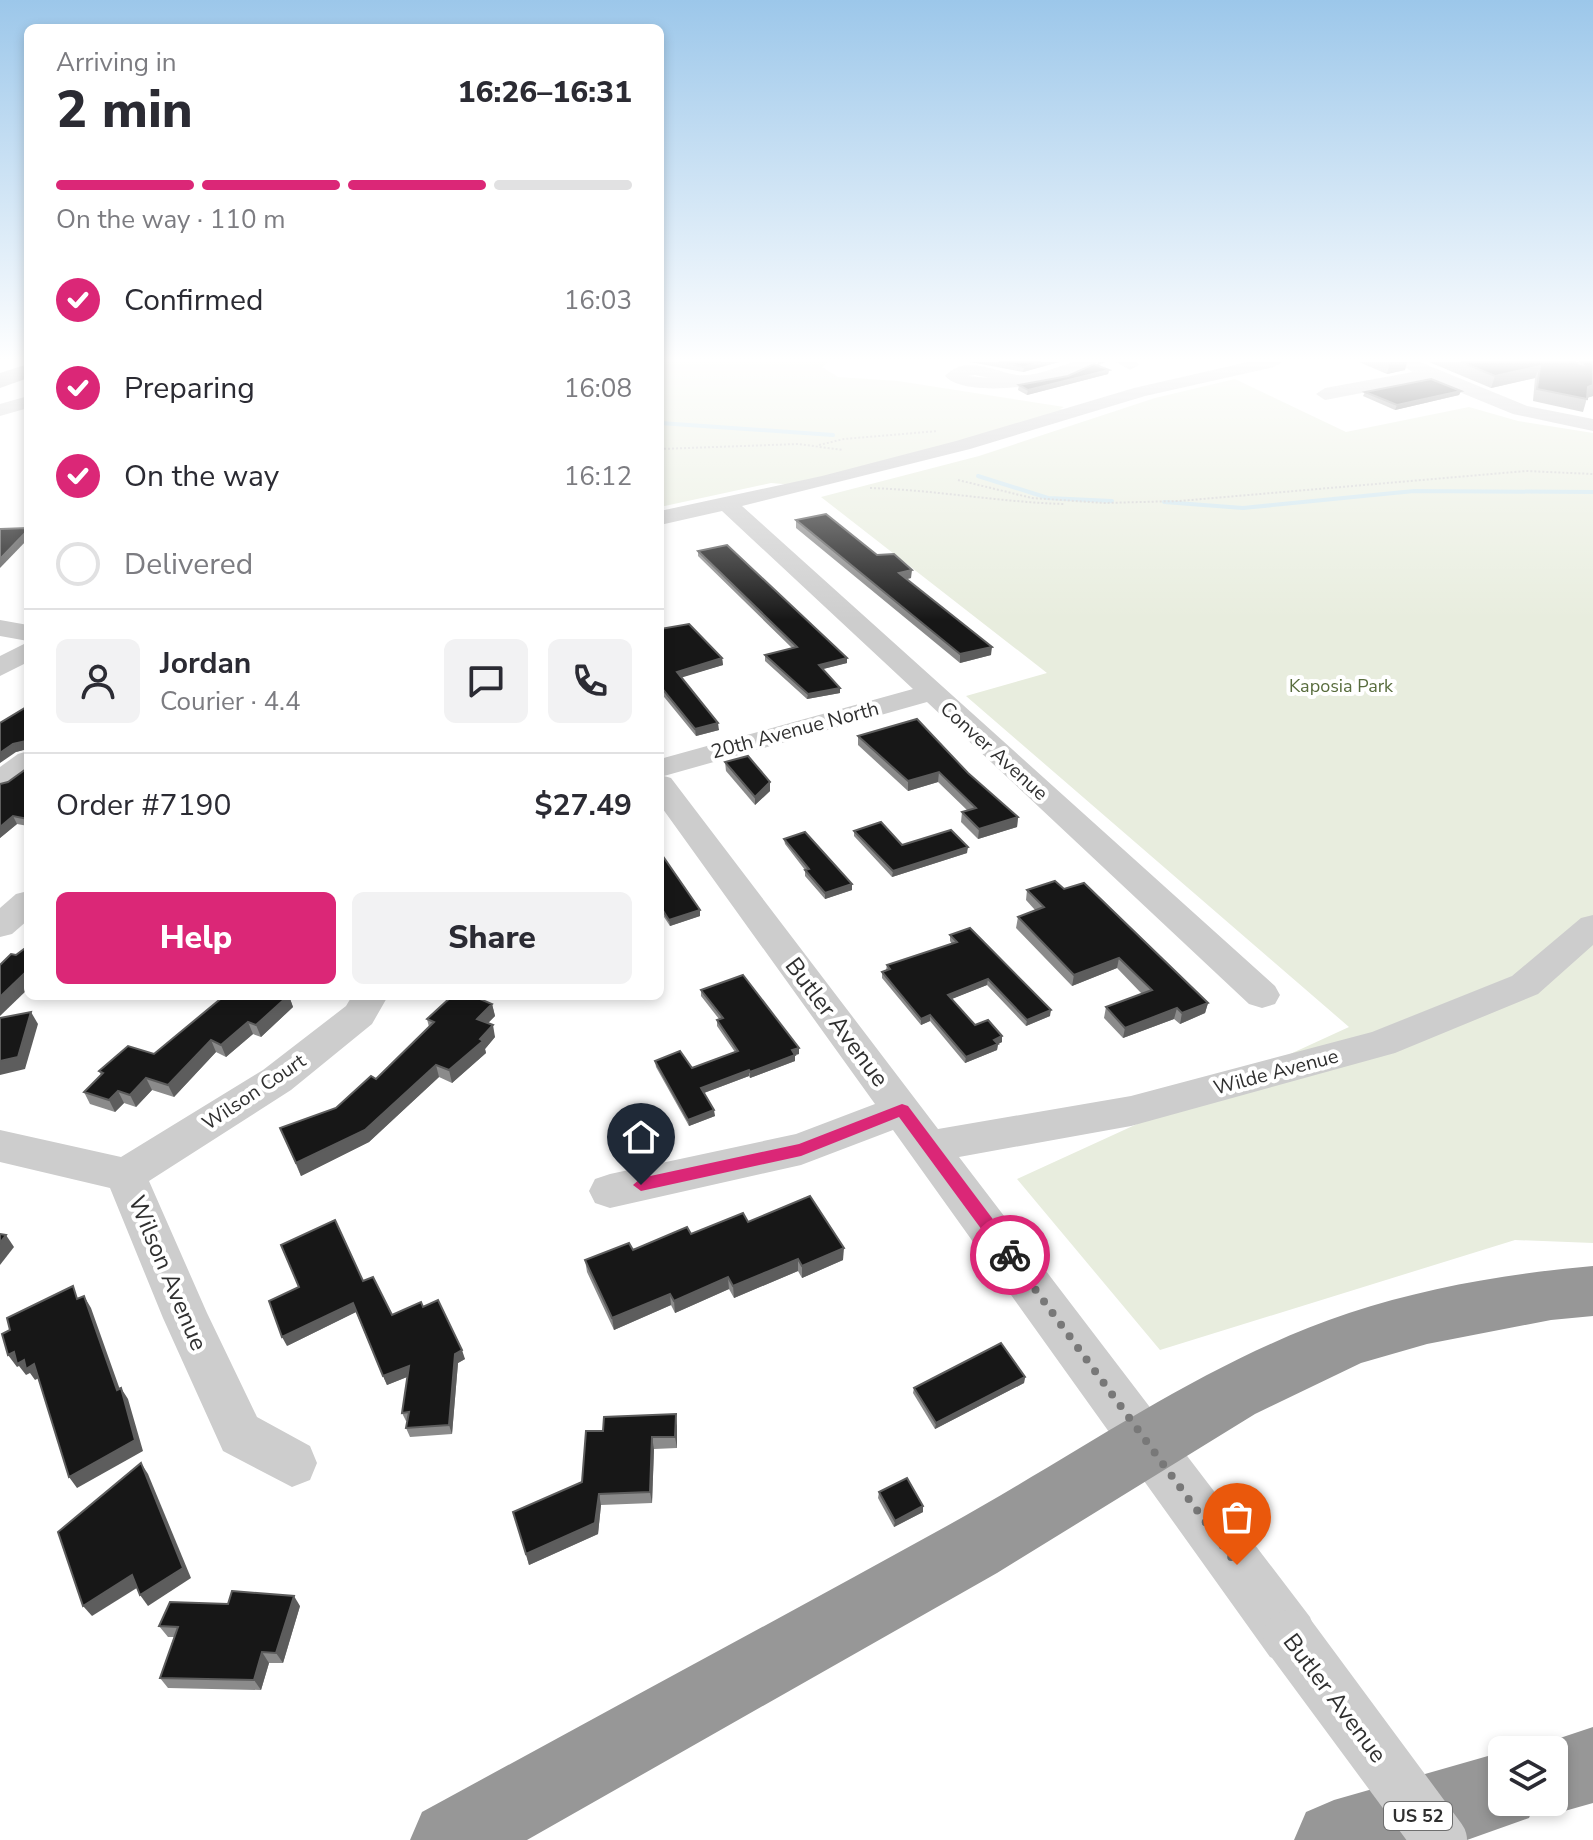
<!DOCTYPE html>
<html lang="en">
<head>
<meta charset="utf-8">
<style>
  :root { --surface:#fff; --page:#f2f2f3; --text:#2b2b33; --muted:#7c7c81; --line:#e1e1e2; --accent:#db2777 }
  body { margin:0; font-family:"Nunito Sans",sans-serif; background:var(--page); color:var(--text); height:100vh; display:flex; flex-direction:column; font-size:30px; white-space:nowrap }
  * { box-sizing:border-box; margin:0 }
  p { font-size:26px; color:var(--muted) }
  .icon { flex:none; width:44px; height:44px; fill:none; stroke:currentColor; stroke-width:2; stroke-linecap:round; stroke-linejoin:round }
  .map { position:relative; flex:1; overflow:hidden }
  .sheet { position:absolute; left:24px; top:24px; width:640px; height:976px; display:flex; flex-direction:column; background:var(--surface); border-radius:12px; box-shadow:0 4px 12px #0003 }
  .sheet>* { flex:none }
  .tools { position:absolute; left:1488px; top:1736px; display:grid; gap:16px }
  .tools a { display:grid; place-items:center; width:80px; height:80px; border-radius:12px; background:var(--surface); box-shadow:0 4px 12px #0003; font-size:40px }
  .pin { position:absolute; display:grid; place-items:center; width:68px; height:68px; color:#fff; margin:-82px -34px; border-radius:50% 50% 50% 0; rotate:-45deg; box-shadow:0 0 8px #0007 }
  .pin .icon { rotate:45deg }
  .courier { position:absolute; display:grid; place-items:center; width:80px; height:80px; margin:-40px; border:6px solid #db2777; border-radius:50%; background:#fff; color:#222; box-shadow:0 2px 10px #0007 }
  .summary em { font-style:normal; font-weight:800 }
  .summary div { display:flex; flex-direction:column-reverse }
  .summary { display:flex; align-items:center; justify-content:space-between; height:136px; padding:0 32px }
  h1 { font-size:52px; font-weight:800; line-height:60px }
  .bar { display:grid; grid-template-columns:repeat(4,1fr); gap:12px 8px; align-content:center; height:96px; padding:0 32px }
  .bar i { height:10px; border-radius:6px; background:var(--line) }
  .bar .selected { background:var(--accent) }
  .bar p { grid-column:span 4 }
  .line { display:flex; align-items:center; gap:20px; padding:0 32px; border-top:2px solid var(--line) }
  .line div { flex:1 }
  .round { display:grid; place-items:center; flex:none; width:84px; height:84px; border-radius:12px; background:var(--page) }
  ol { padding:0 32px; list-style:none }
  li { display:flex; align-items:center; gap:24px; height:88px }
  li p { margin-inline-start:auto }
  li .icon { padding:8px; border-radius:50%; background:var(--accent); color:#fff; stroke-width:4 }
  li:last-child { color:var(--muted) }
  li i { width:44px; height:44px; border:4px solid var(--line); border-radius:50% }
  .button { display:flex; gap:16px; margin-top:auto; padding:16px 32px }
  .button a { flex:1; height:92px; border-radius:12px; background:var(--accent); color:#fff; font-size:32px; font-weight:800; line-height:92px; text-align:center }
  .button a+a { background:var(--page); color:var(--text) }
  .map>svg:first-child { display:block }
</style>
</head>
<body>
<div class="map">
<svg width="1593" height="1840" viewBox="0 0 1593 1840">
  <rect width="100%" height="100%" fill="#fff"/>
  <g fill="#e8edde">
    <polygon points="660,362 828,362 822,367 838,377 898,381 1064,407 1060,409 1077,411 806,486 771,483 660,507"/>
    <polygon points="1235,379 1346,432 1469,407 1518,421 1593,433 1593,1243 1515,1240 1160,1350 1017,1179 1349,1027 966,696 1047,673 821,497 979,456 1155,398"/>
  </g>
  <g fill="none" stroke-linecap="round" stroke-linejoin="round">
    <g stroke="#cae3ec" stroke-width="4">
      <polyline points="660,423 833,435"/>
      <polyline points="978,476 1048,498 1112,501"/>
      <polyline points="1164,502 1243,508 1414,491 1593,492"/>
    </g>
    <g stroke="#cdcdcd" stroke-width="2" stroke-dasharray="2 2" stroke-linecap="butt">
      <polyline points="819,445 844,439 938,431"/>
      <polyline points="660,449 798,444 843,450"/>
      <polyline points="958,480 1032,498 1104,503 1179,501 1526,471 1593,474"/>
      <path d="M870 488C935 490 999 502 1064 504"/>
    </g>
    <g fill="#cdcdcd" fill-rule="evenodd">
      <path d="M1072 362H1097C1074 384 968 401 945 376 965 354 993 371 1017 375 1033 377 1056 368 1072 362ZM975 375 990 378 968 376Z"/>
      <polygon points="1116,362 1137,362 1139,365 1130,370"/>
      <polygon points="1248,362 1282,362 1274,367 1145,396 970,449 742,506 1275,986 1280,995 1275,1004 1262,1008 1249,1004 927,702 664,776 671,778 938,1129 1131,1096 1372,1032 1512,976 1581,918 1593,915 1593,945 1538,994 1395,1053 1131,1126 959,1157 1310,1617 1318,1637 1310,1657 1290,1665 1270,1657 893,1130 801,1165 610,1208 595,1203 589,1191 595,1179 610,1174 796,1134 875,1104 660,805 660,759 913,689 722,511 660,525 660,511 822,476 956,441 1134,388"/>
      <polygon points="1396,362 1420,362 1527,406 1593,419 1593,431 1513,414 1430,380 1325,400 1316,394 1325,388 1413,372"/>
      <polygon points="28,396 28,408 0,416 0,404"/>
      <polygon points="0,620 28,625 28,641 0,636"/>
      <polygon points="28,642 28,662 0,676 0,656"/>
      <polygon points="28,751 28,774 11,787 0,790 0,767 18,754"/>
      <polygon points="28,891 28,920 12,934 0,937 0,908 16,894"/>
      <polygon points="352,996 388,996 372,1024 291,1090 149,1181 207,1313 257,1417 310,1446 317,1463 310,1480 292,1487 223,1451 163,1318 110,1188 0,1162 0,1130 121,1157 263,1070 346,1006"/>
    </g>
    <polygon fill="#a8a8a8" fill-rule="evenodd" points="28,364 28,378 0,388 0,373"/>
    <g fill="#979797" fill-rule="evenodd">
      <path d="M1593 1266V1316L1551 1320 1427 1344 1361 1363 1255 1414 997 1573 527 1840H410L422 1812C596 1717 771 1623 945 1527 1078 1454 1205 1361 1349 1313 1427 1287 1512 1273 1593 1266Z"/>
      <polygon points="1593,1727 1593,1803 1554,1814 1534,1806 1529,1818 1467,1840 1294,1840 1306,1812 1334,1800 1502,1752 1502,1802 1554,1802 1554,1750 1527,1749"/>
    </g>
    <polyline stroke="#cdcdcd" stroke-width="54" points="1290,1637 1440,1840"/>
  </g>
  <g fill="#8b8b8b">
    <polygon points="970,362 1059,362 1023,372"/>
    <polygon points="1098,362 1106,362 1098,365 1109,370 1108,374 1027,395 1018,390 1019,385 1068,376 1097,365"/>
    <polygon points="1359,362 1407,362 1405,370 1387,374"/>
    <polygon points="1429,362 1593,362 1593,396 1587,398 1583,412 1533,401 1535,378 1491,388"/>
    <polygon points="1461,391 1459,395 1395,410 1363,396 1365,392"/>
    <polygon points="796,520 877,555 911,578 907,579 991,655 960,663 796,528"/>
    <polygon points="698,551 847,663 823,669 840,688 840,693 807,699 765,661 765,655 792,648 698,556"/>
    <polygon points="660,629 722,658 723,665 681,677 719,730 696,736 660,692"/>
    <polygon points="28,706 28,826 17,824 0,838 0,784 8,782 26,769 26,749 16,752"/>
    <polygon points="858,736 968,773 1018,817 1017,827 978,839 961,822 962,812 968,811 938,782 908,791 858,745"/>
    <polygon points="725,762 770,791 755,805 726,771"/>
    <polygon points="854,831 902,845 967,853 892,877 854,836"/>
    <polygon points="784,839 852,884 852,890 825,899 805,876 805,870 785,844"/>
    <polygon points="660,852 700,916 670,926 660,911"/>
    <polygon points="1064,889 1208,1003 1205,1013 1180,1024 1174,1019 1123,1038 1104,1018 1106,1007 1142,994 1117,968 1072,986 1016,928 1018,917 1035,910 1026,900 1027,890"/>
    <polygon points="950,935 1050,1016 1026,1026 987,985 951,999 975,1025 1002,1036 1002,1042 998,1044 997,1050 965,1063 930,1021 921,1025 882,978 882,972 886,970 887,965 952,944 950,941"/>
    <polygon points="701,990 799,1048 799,1054 795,1055 795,1061 750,1078 749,1076 704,1093 715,1116 689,1126 656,1067 655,1061 692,1068 735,1052 717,1026 717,1020 719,1019 701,996"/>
    <polygon points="224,996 289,996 293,1007 261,1037 253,1034 226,1057 216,1052 174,1097 152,1090 136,1107 124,1103 115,1112 90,1104 84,1092 101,1075 99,1071 154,1054"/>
    <polygon points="492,1004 495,1016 488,1023 495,1037 485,1049 486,1053 452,1083 439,1077 369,1142 301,1176 280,1128 336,1108 376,1079 429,1027 427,1019"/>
    <polygon points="748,1222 843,1260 802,1278 798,1271 734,1298 729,1289 675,1313 671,1305 614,1330 587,1272 585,1260"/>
    <polygon points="363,1281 392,1315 423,1307 465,1359 458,1363 452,1434 410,1437 406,1428 407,1421 406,1421 402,1413 407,1377 387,1385 356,1312 287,1346"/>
    <polygon points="1025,1377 1024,1383 935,1429 913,1393 914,1388"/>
    <polygon points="677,1426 677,1448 654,1449 652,1503 601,1505 598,1534 529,1565 513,1512 582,1482 586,1431"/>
    <polygon points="879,1492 923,1512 894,1527 878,1498"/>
    <polygon points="300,1606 283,1663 269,1663 261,1690 168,1688 160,1678 174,1637 168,1637 159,1626"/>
  </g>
  <g fill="#5d5d5d">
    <polygon points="1041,362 1059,362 1023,372 1024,367"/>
    <polygon points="1390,362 1407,362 1405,370 1387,374"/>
    <polygon points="1540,366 1535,378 1491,388 1495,376"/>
    <polygon points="1109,370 1108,374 1027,395 1028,390"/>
    <polygon points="1593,385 1593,396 1583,399 1588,387"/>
    <polygon points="1461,391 1459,395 1395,410 1397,405"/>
    <polygon points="28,530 28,539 0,568 0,559"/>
    <polygon points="912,570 911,578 898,581 899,573"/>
    <polygon points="992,647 991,655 960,663 960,654"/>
    <polygon points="722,658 723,665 677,679 677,672"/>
    <polygon points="847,658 847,663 819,670 819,665"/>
    <polygon points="840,688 840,693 807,699 808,694"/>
    <polygon points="718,723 719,730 696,736 695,729"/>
    <polygon points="26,741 28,749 16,752 0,763 0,753 13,744"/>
    <polygon points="939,772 938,782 908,791 908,781"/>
    <polygon points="770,782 770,791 755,805 755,797"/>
    <polygon points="13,816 17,824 0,838 0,827"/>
    <polygon points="1018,817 1017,827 978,839 979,829"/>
    <polygon points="968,847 967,853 892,877 893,871"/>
    <polygon points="852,884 852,890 825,899 825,893"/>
    <polygon points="700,910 700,916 670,926 669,920"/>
    <polygon points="1119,958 1117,968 1072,986 1074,975"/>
    <polygon points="28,970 28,989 0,1016 0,997"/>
    <polygon points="988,979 987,985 947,1001 948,995"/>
    <polygon points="288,996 289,996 293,1007 261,1037 256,1025"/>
    <polygon points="1208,1003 1205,1013 1180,1024 1182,1013"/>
    <polygon points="492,1004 495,1016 480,1031 477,1019"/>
    <polygon points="1177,1008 1174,1019 1123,1038 1125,1028"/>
    <polygon points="1051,1010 1050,1016 1026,1026 1027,1020"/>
    <polygon points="31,1012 38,1024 25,1069 0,1075 0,1061"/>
    <polygon points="930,1015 930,1021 921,1025 921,1019"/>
    <polygon points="248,1022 253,1034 226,1057 221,1045"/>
    <polygon points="493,1025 495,1037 485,1049 486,1053 452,1083 449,1070"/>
    <polygon points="1002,1036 1002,1042 998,1044 997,1050 965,1063 966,1057"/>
    <polygon points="211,1040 216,1052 174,1097 168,1085"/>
    <polygon points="799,1048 799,1054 795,1055 795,1061 750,1078 750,1072"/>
    <polygon points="436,1065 439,1077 369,1142 301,1176 296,1163"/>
    <polygon points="749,1070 749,1076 701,1094 701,1088"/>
    <polygon points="146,1078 152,1090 136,1107 130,1095"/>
    <polygon points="118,1091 124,1103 115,1112 109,1100"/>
    <polygon points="714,1110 715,1116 689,1126 688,1120"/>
    <polygon points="6,1235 14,1247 0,1265 0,1243"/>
    <polygon points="844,1248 843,1260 802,1278 802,1266"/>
    <polygon points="798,1259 798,1271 734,1298 733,1286"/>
    <polygon points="728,1277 729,1289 675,1313 674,1301"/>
    <polygon points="670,1294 671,1305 614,1330 612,1318"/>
    <polygon points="84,1296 91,1308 124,1401 121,1388 128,1399 143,1451 77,1488 69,1477 117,1390"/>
    <polygon points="353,1303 356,1312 287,1346 282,1337"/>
    <polygon points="462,1350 465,1359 458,1363 452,1434 449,1425 455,1354"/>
    <polygon points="14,1352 24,1360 34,1364 43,1376 35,1380 30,1373 26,1375 19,1366 17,1367 8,1355"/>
    <polygon points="409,1366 412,1375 387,1385 383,1376"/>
    <polygon points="1025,1377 1024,1383 935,1429 936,1423"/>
    <polygon points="676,1414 677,1426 677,1448 675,1437"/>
    <polygon points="652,1437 654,1449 652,1503 650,1492"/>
    <polygon points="141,1463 148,1474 191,1578 148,1606 140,1595"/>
    <polygon points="599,1494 601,1505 598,1534 529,1565 526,1554"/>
    <polygon points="923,1506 923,1512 894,1527 895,1521"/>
    <polygon points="132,1575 140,1586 92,1616 83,1606"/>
    <polygon points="294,1596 300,1606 283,1663 276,1653"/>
    <polygon points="262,1652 269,1663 261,1690 254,1680"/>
  </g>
  <g fill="#171717" stroke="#5d5d5d" stroke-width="2">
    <polygon points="999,362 1041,362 1024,367"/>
    <polygon points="1461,362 1574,362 1583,365 1581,362 1593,362 1593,385 1588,387 1587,399 1537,389 1540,366 1495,376"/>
    <polygon points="1094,364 1109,370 1028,390 1019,385 1068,376"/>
    <polygon points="1431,379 1461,391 1397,405 1365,392"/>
    <polygon points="826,514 877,555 894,554 912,570 899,573 992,647 960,654 796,520"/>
    <polygon points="28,528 28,530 0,559 0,529"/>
    <polygon points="727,545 847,658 819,665 840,688 808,694 765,655 797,647 698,551"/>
    <polygon points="689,624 722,658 677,672 718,723 695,729 660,686 660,629"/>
    <polygon points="28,706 28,819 13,816 0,827 0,784 8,782 26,769 26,741 13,744 0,753 0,723"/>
    <polygon points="917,719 968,773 1018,817 979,829 962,812 976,808 939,772 908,781 858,736"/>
    <polygon points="748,756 770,782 755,797 725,762"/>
    <polygon points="881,822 902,845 951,830 968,847 893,871 854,831"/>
    <polygon points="805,832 852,884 825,893 805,870 809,869 784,839"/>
    <polygon points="660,852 700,910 669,920 660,906"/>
    <polygon points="1055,881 1064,889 1084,883 1208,1003 1182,1013 1177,1008 1125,1028 1106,1007 1152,990 1119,958 1074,975 1018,917 1044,907 1027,890"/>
    <polygon points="970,928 1051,1010 1027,1020 988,979 948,995 975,1025 988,1020 1002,1036 994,1040 998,1044 966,1057 930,1015 921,1019 882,972 890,969 887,965 957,942 950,935"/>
    <polygon points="28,946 28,970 0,997 0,965 11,954 16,955"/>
    <polygon points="743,975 799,1048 792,1050 795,1055 750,1072 749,1070 701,1088 714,1110 688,1120 655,1061 680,1051 692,1068 738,1051 717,1020 723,1018 701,990"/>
    <polygon points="224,996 288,996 256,1025 248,1022 221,1045 211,1040 168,1085 146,1078 130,1095 118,1091 109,1100 84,1092 103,1073 99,1071 128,1046 154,1054"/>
    <polygon points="452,996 473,996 492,1004 477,1019 493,1025 480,1039 483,1041 449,1070 436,1065 365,1130 296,1163 280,1128 336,1108 371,1076 376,1079 434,1022 427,1019"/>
    <polygon points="31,1012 18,1057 0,1061 0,1018"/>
    <polygon points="810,1196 844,1248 802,1266 798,1259 733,1286 728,1277 674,1301 670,1294 612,1318 585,1260 629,1243 633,1250 687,1227 691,1234 743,1213 748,1222"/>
    <polygon points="335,1220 363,1281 373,1277 392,1315 421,1302 423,1307 438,1300 462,1350 455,1354 449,1425 406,1428 409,1412 402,1413 409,1366 383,1376 353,1303 282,1337 269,1301 299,1287 281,1245"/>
    <polygon points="0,1234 6,1235 0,1243"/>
    <polygon points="73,1286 77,1299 84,1296 117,1390 121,1388 135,1440 69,1477 34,1364 26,1369 24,1360 17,1364 14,1352 8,1355 2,1334 10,1330 7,1318"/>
    <polygon points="1001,1343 1025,1377 936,1423 914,1388"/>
    <polygon points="676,1414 675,1437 652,1437 650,1492 599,1494 595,1523 526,1554 513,1512 582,1482 586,1431 603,1431 604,1417"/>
    <polygon points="141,1463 183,1568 140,1595 132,1575 83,1606 58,1532"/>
    <polygon points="907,1478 923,1506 895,1521 879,1492"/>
    <polygon points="232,1591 294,1596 276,1653 262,1652 254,1680 160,1678 178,1627 159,1626 170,1602 228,1604"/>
  </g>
  <linearGradient id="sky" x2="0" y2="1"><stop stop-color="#9cc7ea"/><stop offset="0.58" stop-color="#fff"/><stop offset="1" stop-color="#fff" stop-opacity="0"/></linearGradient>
  <rect width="1593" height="620" fill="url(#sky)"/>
  <polygon fill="#db2777" points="902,1104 908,1106 1016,1250 1018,1255 1016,1260 1004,1260 899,1117 801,1156 641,1191 633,1185 641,1178 799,1144"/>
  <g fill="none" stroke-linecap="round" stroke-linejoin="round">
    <polyline stroke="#787878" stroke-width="8" stroke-dasharray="0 14.4" points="1010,1255 1237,1565"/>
  </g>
  <g text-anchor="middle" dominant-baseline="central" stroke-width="8" stroke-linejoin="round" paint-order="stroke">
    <g font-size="18" fill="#586c3d" stroke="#fff">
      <text x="1341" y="686">Kaposia Park</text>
    </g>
    <rect fill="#fff" stroke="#6e6e6e" stroke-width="2" x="1384" y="1802" width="68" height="28" rx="6"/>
    <g font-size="18" font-weight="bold" fill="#303030">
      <text x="1418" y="1816">US 52</text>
    </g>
    <g font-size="20" fill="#303030" stroke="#fff">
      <text transform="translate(795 730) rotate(-15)">20th Avenue North</text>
      <text transform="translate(994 751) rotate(42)">Conver Avenue</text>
      <text transform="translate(1276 1072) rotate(-15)">Wilde Avenue</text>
      <text transform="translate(254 1092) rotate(-34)">Wilson Court</text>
    </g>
    <g font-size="24" fill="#303030" stroke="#fff">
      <text transform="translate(837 1022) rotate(53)">Butler Avenue</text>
      <text transform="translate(168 1273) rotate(67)">Wilson Avenue</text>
      <text transform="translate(1335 1698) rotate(53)">Butler Avenue</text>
    </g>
  </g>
</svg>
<div class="tools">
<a><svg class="icon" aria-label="layers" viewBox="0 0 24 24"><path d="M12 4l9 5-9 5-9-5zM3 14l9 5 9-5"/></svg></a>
</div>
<div class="pin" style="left:1237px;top:1565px;background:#ea580c"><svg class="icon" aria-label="bag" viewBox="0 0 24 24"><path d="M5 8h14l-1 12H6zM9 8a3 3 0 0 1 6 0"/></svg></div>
<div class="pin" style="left:641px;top:1185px;background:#1f2937"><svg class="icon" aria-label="home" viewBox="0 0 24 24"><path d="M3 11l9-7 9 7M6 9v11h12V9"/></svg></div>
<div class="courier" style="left:1010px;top:1255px"><svg class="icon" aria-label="bike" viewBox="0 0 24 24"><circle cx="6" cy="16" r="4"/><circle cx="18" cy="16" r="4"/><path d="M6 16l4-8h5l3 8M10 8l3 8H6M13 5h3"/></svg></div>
<section class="sheet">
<div class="summary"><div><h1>2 min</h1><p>Arriving in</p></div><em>16:26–16:31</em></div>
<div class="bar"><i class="selected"></i><i class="selected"></i><i class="selected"></i><i></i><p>On the way · 110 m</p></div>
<ol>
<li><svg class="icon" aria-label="check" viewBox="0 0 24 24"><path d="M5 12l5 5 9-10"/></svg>Confirmed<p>16:03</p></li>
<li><svg class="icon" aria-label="check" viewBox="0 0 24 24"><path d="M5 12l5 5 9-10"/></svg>Preparing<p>16:08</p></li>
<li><svg class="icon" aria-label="check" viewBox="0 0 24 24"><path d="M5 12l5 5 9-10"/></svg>On the way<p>16:12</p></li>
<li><i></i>Delivered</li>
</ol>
<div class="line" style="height:144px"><a class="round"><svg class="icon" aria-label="person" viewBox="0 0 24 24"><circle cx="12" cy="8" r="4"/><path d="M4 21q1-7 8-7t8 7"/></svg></a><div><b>Jordan</b><p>Courier · 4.4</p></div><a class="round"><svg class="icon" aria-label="chat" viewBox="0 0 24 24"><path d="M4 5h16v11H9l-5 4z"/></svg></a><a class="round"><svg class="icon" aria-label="phone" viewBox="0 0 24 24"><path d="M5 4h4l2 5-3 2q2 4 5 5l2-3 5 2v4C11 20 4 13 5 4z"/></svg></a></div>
<div class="line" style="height:104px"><div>Order #7190</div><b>$27.49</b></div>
<div class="button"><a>Help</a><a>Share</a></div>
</section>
</div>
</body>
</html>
